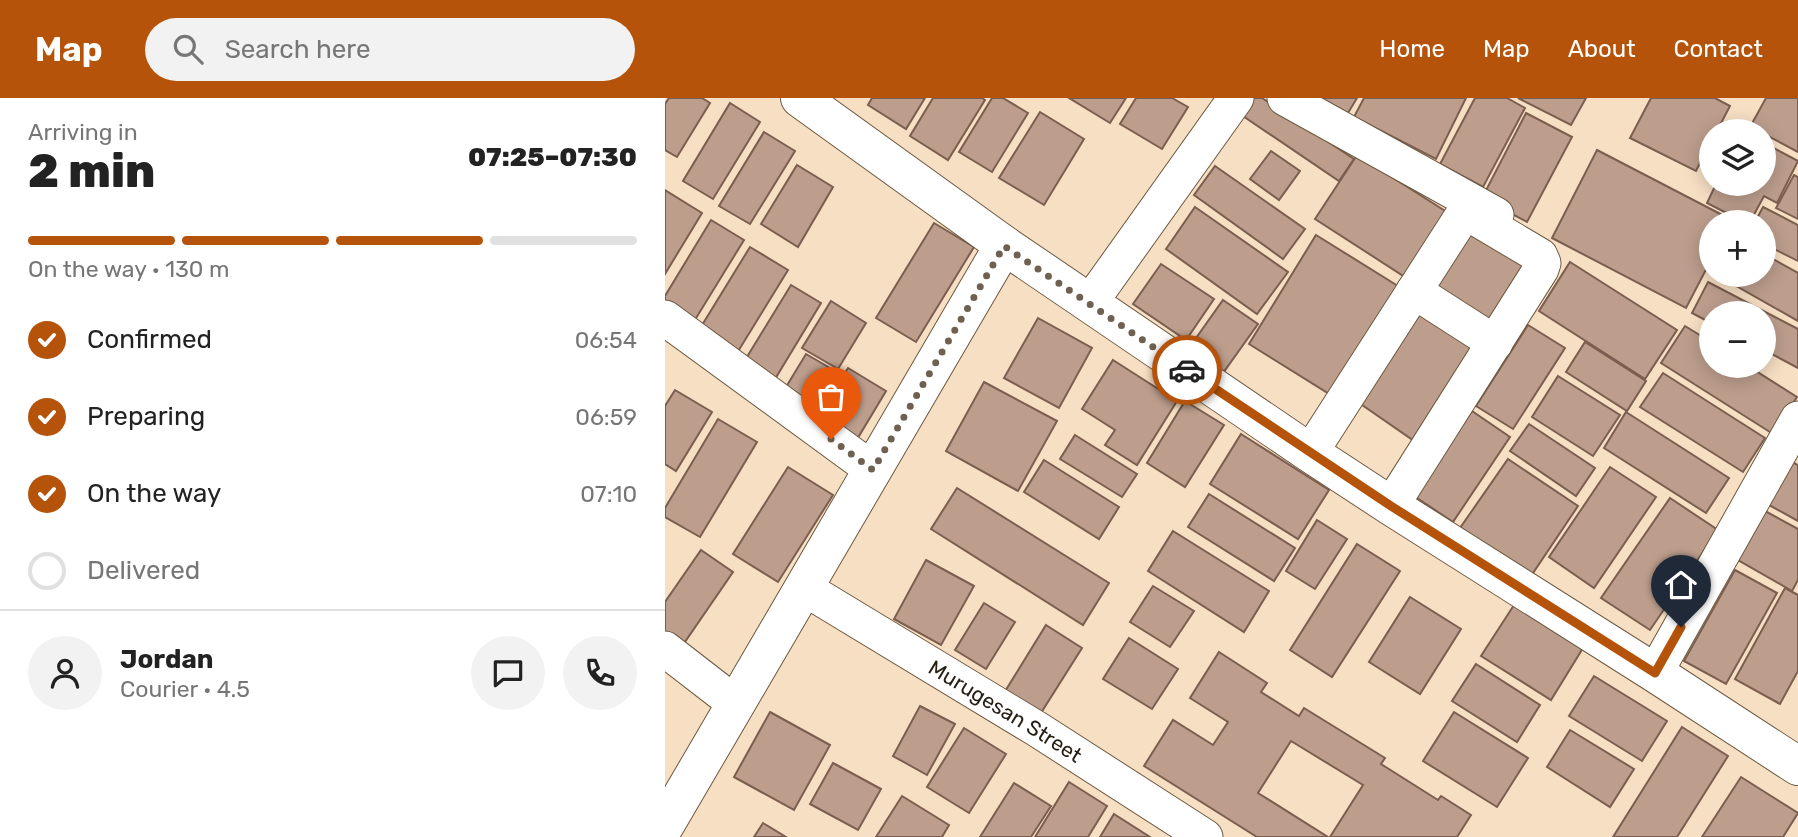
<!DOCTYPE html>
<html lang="en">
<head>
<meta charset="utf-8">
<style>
  :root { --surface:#fff; --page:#f2f2f2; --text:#222; --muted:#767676; --line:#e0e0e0; --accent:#b45309 }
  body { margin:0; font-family:Rubik,sans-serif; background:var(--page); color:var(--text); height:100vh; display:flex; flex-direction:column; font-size:26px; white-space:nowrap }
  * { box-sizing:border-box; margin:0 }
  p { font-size:23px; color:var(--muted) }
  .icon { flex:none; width:38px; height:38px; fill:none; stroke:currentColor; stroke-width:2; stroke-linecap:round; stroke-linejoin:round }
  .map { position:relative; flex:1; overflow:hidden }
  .drawer { display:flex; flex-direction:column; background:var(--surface); width:665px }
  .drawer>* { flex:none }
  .controls { position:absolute; left:1034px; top:21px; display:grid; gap:14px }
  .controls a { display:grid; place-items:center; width:77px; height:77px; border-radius:50%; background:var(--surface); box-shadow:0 4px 18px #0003; font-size:35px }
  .pin { position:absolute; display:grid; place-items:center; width:60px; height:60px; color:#fff; margin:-72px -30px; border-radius:50% 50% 50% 0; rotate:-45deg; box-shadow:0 0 7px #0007 }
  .pin .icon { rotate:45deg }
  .courier { position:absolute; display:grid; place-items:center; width:70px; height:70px; margin:-35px; border:5px solid #b45309; border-radius:50%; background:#fff; color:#222; box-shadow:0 2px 9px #0007 }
  .head em { font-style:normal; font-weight:800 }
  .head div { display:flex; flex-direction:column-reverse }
  .head { display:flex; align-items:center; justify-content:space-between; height:119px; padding:0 28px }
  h1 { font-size:46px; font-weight:800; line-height:52px }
  .bar { display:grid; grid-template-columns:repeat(4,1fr); gap:10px 7px; align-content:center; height:84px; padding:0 28px }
  .bar i { height:9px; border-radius:5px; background:var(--line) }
  .bar .current { background:var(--accent) }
  .bar p { grid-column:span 4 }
  .line { display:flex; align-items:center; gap:18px; padding:0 28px; border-top:2px solid var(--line) }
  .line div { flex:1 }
  .round { display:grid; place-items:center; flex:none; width:74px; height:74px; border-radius:37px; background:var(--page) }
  ol { padding:0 28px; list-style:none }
  li { display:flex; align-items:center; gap:21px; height:77px }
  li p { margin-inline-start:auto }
  li .icon { padding:7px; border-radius:50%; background:var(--accent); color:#fff; stroke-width:4 }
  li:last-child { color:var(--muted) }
  li i { width:38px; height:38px; border:4px solid var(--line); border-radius:50% }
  header { display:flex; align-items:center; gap:42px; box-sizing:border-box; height:98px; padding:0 35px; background:var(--accent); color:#fff }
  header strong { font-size:33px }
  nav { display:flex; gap:38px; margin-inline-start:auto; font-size:24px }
  .search { width:490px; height:63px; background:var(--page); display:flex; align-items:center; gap:18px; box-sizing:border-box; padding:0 24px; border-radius:38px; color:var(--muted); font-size:26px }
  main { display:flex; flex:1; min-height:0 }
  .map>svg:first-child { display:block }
</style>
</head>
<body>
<header>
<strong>Map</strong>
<div class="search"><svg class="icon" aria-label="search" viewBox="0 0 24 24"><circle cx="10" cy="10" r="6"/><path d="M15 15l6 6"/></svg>Search here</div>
<nav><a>Home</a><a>Map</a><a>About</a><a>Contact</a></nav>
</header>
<main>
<section class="drawer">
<div class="head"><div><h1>2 min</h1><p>Arriving in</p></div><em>07:25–07:30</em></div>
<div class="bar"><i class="current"></i><i class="current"></i><i class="current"></i><i></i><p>On the way · 130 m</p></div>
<ol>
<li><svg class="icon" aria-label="check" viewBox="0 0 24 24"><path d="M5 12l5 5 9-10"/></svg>Confirmed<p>06:54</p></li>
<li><svg class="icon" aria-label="check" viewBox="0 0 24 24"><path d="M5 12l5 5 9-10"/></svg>Preparing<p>06:59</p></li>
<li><svg class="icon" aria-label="check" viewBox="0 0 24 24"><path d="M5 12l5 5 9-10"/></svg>On the way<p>07:10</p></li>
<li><i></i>Delivered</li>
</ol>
<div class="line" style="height:126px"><a class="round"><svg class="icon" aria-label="person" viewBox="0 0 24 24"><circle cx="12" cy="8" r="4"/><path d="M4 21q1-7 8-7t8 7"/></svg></a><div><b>Jordan</b><p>Courier · 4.5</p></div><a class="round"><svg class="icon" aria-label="chat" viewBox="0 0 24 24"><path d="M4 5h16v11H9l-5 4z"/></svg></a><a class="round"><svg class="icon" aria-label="phone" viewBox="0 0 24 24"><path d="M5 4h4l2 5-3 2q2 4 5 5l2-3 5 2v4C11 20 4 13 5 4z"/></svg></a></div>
</section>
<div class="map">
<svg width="1133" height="739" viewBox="0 0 1133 739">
  <rect width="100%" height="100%" fill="#f7dfc4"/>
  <g fill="#bd9e8d" stroke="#7b5e4f" stroke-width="2">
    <polygon points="4,0 37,0 45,5 12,59 0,52 0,6"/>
    <polygon points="207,0 260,0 241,31 203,7"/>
    <polygon points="268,0 317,0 320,2 283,62 245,38"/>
    <polygon points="327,0 338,0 363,15 327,74 294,54"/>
    <polygon points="404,0 461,0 445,25"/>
    <polygon points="471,0 507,0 523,9 497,51 455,26"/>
    <polygon points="581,0 597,0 689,61 674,83 572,14"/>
    <polygon points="656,0 692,0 683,15"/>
    <polygon points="699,0 801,0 771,61 689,19"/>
    <polygon points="810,0 842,0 860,10 818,89 775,66"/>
    <polygon points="853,0 921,0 906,27"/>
    <polygon points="986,0 1050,0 1065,8 1052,33 1046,33 1046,43 1031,73 965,40"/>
    <polygon points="1101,0 1133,0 1133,54 1099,36 1099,33 1093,33 1085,29"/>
    <polygon points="65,5 95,24 48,101 18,83"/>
    <polygon points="375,14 419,41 379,107 334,80"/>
    <polygon points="861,15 907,39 862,124 817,100"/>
    <polygon points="99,34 130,53 85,126 54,108"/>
    <polygon points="1099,45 1133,63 1112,105 1099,98 1085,124 1079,124 1042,105 1051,86 1099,86"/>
    <polygon points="932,52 1067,122 1066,124 1046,124 1046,162 1021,210 887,140"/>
    <polygon points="606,53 635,73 614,102 585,81"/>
    <polygon points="692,57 785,116 743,181 650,121"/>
    <polygon points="132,67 168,89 133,149 96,126"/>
    <polygon points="550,68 640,131 618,161 529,97"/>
    <polygon points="1129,77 1133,79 1133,121 1111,110"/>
    <polygon points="0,92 37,115 0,176"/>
    <polygon points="530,109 623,174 592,216 501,151"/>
    <polygon points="1098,109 1133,127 1133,163 1099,146 1099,124 1090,124"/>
    <polygon points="46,122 79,142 25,230 0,215 0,198"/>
    <polygon points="803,123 871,166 825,238 757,195"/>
    <polygon points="269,125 309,149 251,244 211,220"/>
    <polygon points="651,137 733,188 666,297 584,246"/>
    <polygon points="85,149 123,172 69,260 31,237"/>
    <polygon points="1099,156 1133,175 1133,223 1052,177 1099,177"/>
    <polygon points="905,164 1012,232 980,281 874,213"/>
    <polygon points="496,166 549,201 521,242 468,206"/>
    <polygon points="1043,184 1133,231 1133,270 1099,252 1099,215 1046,215 1046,225 1027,215"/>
    <polygon points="126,187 156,205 107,286 77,267"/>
    <polygon points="558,202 593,226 558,275 524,250"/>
    <polygon points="754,202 823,249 755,347 687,300"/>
    <polygon points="166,203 201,225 173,271 137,250"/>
    <polygon points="373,220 427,250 394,310 339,280"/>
    <polygon points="863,227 900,250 848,331 811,308"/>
    <polygon points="1020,228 1046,244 1046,268 1083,268 1132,299 1108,336 996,265"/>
    <polygon points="920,244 981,283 962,313 901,274"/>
    <polygon points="141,256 172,274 146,317 115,299"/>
    <polygon points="448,262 512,303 472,367 440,347 450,332 417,311"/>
    <polygon points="183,270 221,293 188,348 149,324"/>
    <polygon points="998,275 1100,340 1078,374 975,309"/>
    <polygon points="893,278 955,317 928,358 867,319"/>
    <polygon points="319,284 392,323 353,393 281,353"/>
    <polygon points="10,292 47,314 11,373 0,366 0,308"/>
    <polygon points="520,303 559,327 520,389 482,365"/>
    <polygon points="807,313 845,339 788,424 749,398"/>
    <polygon points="961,314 1064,380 1041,415 939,350"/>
    <polygon points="53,321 92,344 35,439 0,419 0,410"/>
    <polygon points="864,326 930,370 911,398 845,353"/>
    <polygon points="576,336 664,392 633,441 545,386"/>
    <polygon points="410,337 472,376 457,399 395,361"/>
    <polygon points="843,361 913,408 866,478 795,430"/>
    <polygon points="379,362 454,409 434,441 359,394"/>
    <polygon points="1127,364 1133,367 1133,423 1104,407"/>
    <polygon points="123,369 168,397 113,484 68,456"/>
    <polygon points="945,369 991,399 929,490 884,459"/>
    <polygon points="292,390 444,485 418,527 266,431"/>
    <polygon points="544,396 630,450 609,483 523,429"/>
    <polygon points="1005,400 1053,432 985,532 936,500"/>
    <polygon points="1100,413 1133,431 1133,482 1127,493 1073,462"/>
    <polygon points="652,422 682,441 650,491 621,473"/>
    <polygon points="508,433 604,493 579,534 483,473"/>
    <polygon points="692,446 735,473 667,579 625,552"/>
    <polygon points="36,452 68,474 13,554 0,545 0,504"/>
    <polygon points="261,462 309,488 276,547 229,521"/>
    <polygon points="1070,472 1112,495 1061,586 1019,563"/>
    <polygon points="488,488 529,513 505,549 465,524"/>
    <polygon points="1120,490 1133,497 1133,573 1115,606 1070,581"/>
    <polygon points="745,499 796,531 755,596 704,564"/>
    <polygon points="319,505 350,524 321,571 290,552"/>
    <polygon points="849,507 918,550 886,602 816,558"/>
    <polygon points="381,527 417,550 374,618 339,595"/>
    <polygon points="464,540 513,571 487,611 438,581"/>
    <polygon points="554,554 602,585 596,594 634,618 639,610 720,660 716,666 773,702 776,698 806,717 792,739 665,739 698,687 626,643 593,695 663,739 592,739 479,668 508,622 548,647 563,624 525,600"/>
    <polygon points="811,566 875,607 852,644 787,603"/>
    <polygon points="929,578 1002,623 977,663 904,618"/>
    <polygon points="255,608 290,626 262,677 228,658"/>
    <polygon points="105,614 165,647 129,712 69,679"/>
    <polygon points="789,614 863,660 832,709 758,663"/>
    <polygon points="1017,629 1063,658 1012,739 948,739"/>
    <polygon points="299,630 341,656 304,715 262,689"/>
    <polygon points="905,632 969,671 945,709 882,669"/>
    <polygon points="168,665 216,691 193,732 145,706"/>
    <polygon points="1076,679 1133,715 1118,739 1037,739"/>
    <polygon points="404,684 442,708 423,739 370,739"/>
    <polygon points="349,685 386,708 366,739 315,739"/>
    <polygon points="237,698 284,727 277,739 211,739"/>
    <polygon points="449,716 485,739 435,739"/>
    <polygon points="98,725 121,739 89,739"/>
  </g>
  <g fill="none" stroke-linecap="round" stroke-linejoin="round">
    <defs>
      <g id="street">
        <polyline points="620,0 831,117"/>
        <polyline points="749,193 830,245"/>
        <polyline points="424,206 571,0"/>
        <polyline points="0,220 208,372"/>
        <polyline points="645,355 798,117 802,116 806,117 875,158 878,165 876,171 726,408"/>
        <path id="s1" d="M139 490 372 631 540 739"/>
        <polyline points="0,551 71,606"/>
        <polyline points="990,575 1133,321"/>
      </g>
      <g id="secondary">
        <polyline points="135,0 339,147 645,355 726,408 990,575 1133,668"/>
        <polyline points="0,727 339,147"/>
      </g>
    </defs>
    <use href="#street" stroke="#6d5941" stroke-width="37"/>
    <use href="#secondary" stroke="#6d5941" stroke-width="40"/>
    <use href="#street" stroke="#fff" stroke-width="35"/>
    <use href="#secondary" stroke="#fff" stroke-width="38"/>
  </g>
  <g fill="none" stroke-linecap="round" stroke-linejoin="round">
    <polyline stroke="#6f6151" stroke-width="7" stroke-dasharray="0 12.6" points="166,341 208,372 339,148 522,272"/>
    <polyline stroke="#b45309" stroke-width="9" points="522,272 726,408 990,575 1016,529"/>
  </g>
  <g text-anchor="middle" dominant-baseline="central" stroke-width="5" stroke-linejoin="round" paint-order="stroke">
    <g font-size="21" fill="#261d13" stroke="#fceede">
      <text stroke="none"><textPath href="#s1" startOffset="236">Murugesan Street</textPath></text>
    </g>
  </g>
</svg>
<div class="controls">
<a><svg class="icon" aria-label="layers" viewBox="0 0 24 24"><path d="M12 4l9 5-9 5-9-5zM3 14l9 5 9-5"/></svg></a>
<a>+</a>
<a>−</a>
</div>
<div class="pin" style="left:166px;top:341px;background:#ea580c"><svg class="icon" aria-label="bag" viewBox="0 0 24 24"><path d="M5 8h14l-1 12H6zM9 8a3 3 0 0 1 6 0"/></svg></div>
<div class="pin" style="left:1016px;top:529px;background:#1f2937"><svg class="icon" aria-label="home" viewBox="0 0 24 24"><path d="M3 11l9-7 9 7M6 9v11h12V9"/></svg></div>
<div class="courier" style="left:522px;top:272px"><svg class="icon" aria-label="car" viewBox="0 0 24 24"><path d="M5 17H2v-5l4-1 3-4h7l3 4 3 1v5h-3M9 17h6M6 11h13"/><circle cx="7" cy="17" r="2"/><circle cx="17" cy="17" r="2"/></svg></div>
</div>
</main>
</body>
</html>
